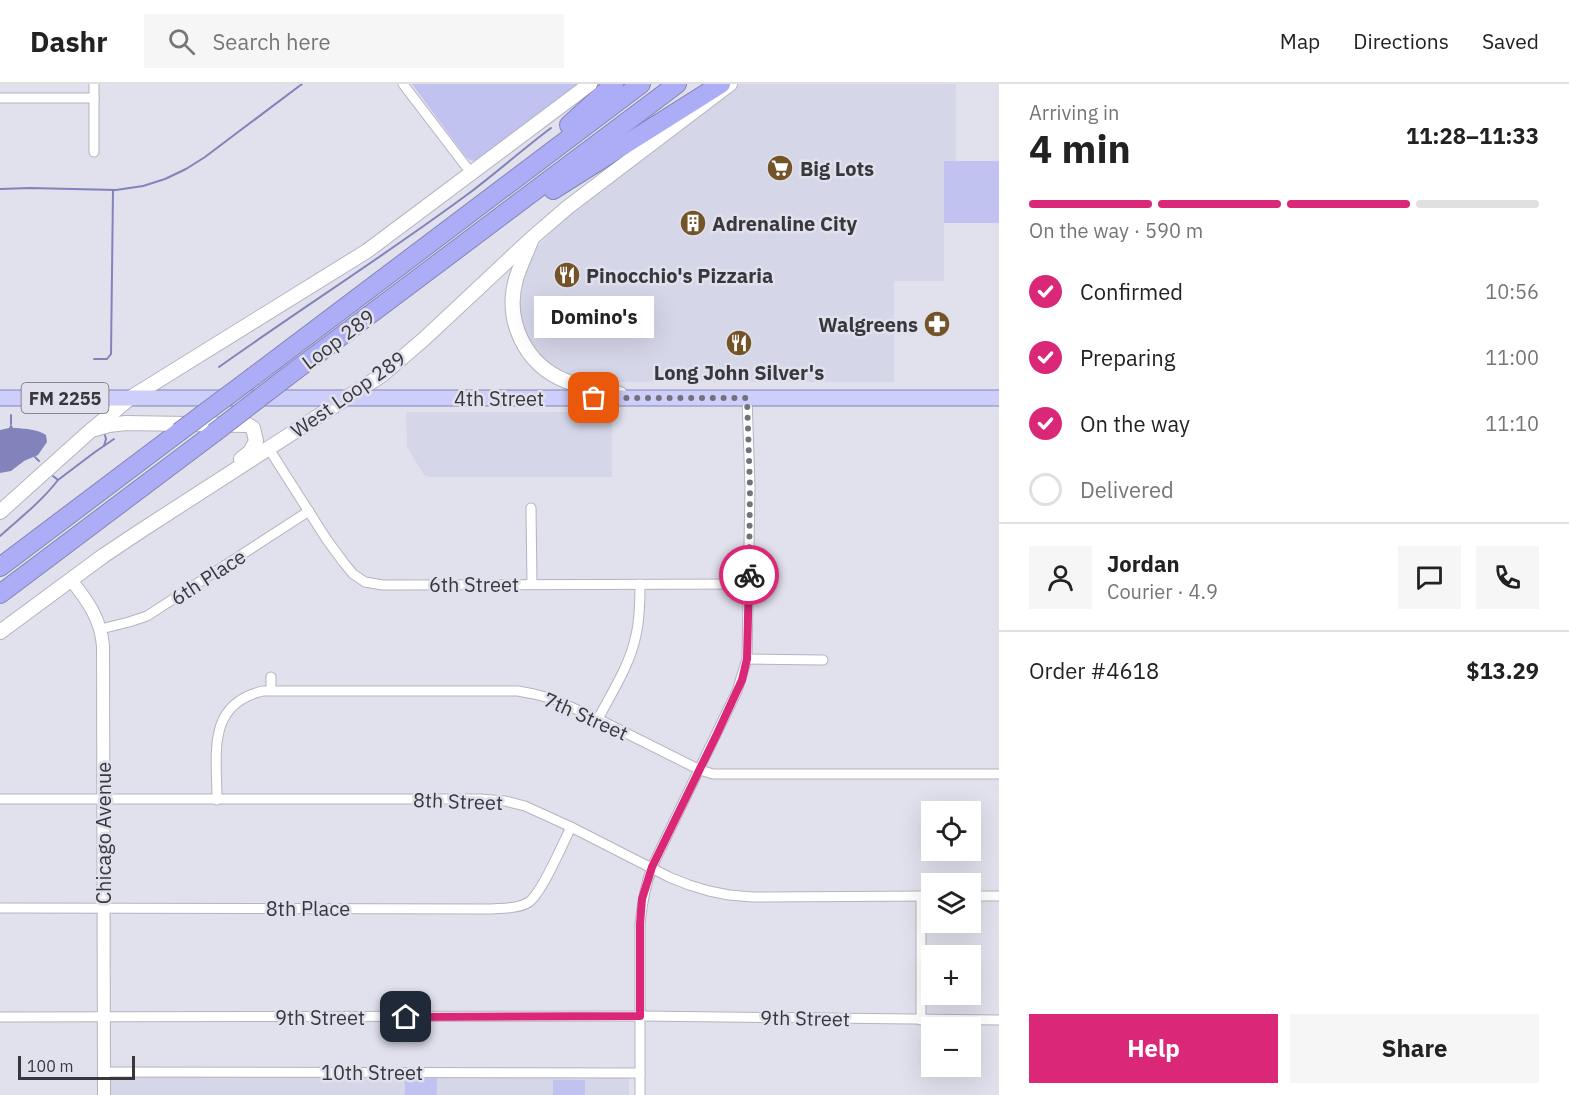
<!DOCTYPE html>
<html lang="en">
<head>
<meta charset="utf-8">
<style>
  :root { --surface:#fff; --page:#f6f6f6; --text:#222; --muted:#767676; --line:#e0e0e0; --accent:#db2777 }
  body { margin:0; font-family:"IBM Plex Sans",sans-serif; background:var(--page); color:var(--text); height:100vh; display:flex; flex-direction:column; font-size:22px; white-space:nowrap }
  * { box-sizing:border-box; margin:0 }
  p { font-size:20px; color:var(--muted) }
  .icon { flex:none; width:33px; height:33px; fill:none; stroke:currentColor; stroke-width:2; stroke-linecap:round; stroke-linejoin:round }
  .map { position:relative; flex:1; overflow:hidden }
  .panel { display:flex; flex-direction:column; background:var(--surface); width:570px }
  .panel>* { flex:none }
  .controls { position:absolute; left:921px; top:717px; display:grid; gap:12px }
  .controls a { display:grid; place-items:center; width:60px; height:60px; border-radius:0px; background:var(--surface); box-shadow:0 6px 24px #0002; font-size:30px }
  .scale { position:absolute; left:18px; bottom:15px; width:117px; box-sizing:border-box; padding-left:6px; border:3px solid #37373c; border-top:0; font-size:16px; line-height:21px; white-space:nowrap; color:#37373c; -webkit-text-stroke:4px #e0e1ec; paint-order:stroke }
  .pin { position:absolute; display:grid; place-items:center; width:51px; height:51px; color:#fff; margin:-26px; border-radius:12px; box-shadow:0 3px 9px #0006 }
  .courier { position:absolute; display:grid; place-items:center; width:60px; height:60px; margin:-30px; border:4px solid #db2777; border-radius:50%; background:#fff; color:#222; box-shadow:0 2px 8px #0007 }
  .bubble { position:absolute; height:42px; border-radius:0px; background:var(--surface); box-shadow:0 6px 24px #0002; font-size:20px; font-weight:800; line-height:42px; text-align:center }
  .overview em { font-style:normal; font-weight:800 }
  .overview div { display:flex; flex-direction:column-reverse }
  .overview { display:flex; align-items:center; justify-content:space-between; height:102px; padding:0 30px }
  h1 { font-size:39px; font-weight:800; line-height:45px }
  .bar { display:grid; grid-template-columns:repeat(4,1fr); gap:9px 6px; align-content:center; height:72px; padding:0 30px }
  .bar i { height:8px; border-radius:4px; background:var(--line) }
  .bar .current { background:var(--accent) }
  .bar p { grid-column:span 4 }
  .line { display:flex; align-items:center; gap:15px; padding:0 30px; border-top:2px solid var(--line) }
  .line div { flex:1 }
  .round { display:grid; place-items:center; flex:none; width:63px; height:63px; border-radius:0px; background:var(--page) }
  ol { padding:0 30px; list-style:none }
  li { display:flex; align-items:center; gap:18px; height:66px }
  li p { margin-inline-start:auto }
  li .icon { padding:6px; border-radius:50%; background:var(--accent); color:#fff; stroke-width:4 }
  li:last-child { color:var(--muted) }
  li i { width:33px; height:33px; border:3px solid var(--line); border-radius:50% }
  .cta { display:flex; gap:12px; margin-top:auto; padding:12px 30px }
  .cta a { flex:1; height:69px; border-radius:0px; background:var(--accent); color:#fff; font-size:24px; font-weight:800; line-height:69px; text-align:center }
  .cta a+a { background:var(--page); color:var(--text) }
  header { display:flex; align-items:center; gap:36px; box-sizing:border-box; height:84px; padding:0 30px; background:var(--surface); border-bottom:2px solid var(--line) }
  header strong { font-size:28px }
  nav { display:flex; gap:33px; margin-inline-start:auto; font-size:21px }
  .search { width:420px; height:54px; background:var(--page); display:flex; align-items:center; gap:15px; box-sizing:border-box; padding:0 21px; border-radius:0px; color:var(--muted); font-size:22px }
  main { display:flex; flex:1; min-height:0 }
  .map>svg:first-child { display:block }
</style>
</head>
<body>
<header>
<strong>Dashr</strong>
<div class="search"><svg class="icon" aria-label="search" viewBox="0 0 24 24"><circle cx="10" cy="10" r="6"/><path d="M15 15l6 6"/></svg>Search here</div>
<nav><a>Map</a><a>Directions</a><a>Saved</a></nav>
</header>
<main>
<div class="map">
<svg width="999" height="1011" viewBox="0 0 999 1011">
  <rect width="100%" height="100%" fill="#e0e1ec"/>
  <g fill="#d5d6e8">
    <polygon points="739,0 956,0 956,77 944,77 944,197 894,197 894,298 588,298 578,295 553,283 541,273 531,260 526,249 520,231 519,205 528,177 536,164 570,129 595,108"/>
    <polygon points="406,328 612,328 612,393 429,393 424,391 407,363"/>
    <rect x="108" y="991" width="521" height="20"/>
  </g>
  <g fill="#c1c2f0">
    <path d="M412 0H579L478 76C472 78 469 76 465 72Z"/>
    <rect x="944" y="77" width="55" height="62"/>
    <rect x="405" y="994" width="32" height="17"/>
    <rect x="553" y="996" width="32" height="15"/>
  </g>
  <path fill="#8383bc" d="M11 340 13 344H16C26 345 37 345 46 351L47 358 38 371 24 377 11 387 0 389V346L9 344Z"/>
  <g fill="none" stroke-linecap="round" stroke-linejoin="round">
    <g stroke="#8383bc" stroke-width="2">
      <polyline points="0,105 30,104 116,106 143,102 165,95 186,85 205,73 302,0"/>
      <polyline points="94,275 107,275 111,270 113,107"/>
      <path d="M219 283C302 224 387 170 468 110 496 89 523 65 551 44"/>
      <polyline points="11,340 11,331"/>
      <polyline points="104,362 106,355 104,348"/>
      <polyline points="35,373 39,377"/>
      <polyline points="58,396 95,368 114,355"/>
      <path d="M0 452C20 434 41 418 58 396L53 392"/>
    </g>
    <defs>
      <g id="minor">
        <polyline points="94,0 94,68"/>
        <polyline points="403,0 471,89"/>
        <polyline points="0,14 94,14"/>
        <polyline points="269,365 327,456 344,479 353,490 365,498 383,501 749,500"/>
        <polyline points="531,424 532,500"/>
        <polyline points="101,545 129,538 147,532 309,427"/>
        <polyline points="747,575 823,576"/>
        <polyline points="271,593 271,606"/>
        <path d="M598 635C612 608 630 581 636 551 640 534 640 517 640 500"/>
        <polyline points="0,715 480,715 505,717 525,722 571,743 669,793 689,801 709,807 729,811 753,813 932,812"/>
        <path d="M217 716C217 670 206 620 263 607H518L534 610 553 615 598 635 700 686 713 690H999"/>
        <polyline points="970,812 999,812"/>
        <path d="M0 824 491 825C503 824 518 825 529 818 542 809 563 759 571 743"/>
        <polyline points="0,933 640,932 999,936"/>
        <polyline points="921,936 921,812"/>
        <polyline points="104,988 640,989"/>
        <path d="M640 1011V840C642 820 645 802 652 783L737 607 747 575 750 403 747 314"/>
      </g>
      <path id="tertiary" d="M71 496C87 516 101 535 103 562L104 1011"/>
      <g id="secondary">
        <path d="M531 157C526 170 520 182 516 195 504 238 526 281 566 297 583 304 602 306 620 310"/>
        <polyline points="95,345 109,341 126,339 248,341 253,344 256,357 250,368 241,375"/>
        <polyline points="0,428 89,348 130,314 367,167 590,0"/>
        <polyline points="0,548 103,472 142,446 382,291 424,255 532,154 568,123 730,0"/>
      </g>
      <polyline id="primary" points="0,314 999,314"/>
      <g id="motorway">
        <polyline points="569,41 614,0"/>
        <polyline points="553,106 721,0"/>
        <polyline points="254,292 641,0"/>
        <polyline points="288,292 677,0"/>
        <polyline points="0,483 179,348"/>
        <polyline points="0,510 214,349"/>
      </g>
    </defs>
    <use href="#minor" stroke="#b3b4bf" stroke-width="11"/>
    <use href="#tertiary" stroke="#b3b4bf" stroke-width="14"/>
    <use href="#secondary" stroke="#b3b4bf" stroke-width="16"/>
    <use href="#primary" stroke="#8484b6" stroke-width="17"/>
    <use href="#motorway" stroke="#8484b6" stroke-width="20"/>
    <use href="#minor" stroke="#fff" stroke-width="9"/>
    <use href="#tertiary" stroke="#fff" stroke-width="12"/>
    <use href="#secondary" stroke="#fff" stroke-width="14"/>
    <use href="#primary" stroke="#cecefa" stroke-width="15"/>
    <use href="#motorway" stroke="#adadf7" stroke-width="18"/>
    <defs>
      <g id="motorway-bridge">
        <polyline points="179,348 254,292"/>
        <polyline points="214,349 288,292"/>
      </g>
    </defs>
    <use href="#motorway-bridge" stroke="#8484b6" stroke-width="20" stroke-linecap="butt"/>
    <use href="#motorway-bridge" stroke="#adadf7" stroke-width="18"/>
  </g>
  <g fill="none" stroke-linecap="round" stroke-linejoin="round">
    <polyline stroke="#72727a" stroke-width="6" stroke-dasharray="0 10.8" points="594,314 747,314 750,403 749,491"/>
    <polyline stroke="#db2777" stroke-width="8" points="406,933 640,932 640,840 642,815 652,783 717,650 742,596 747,575 749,491"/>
  </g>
  <defs>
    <symbol id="supermarket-disc" viewBox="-11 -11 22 22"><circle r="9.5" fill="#735429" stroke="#e0e1ec"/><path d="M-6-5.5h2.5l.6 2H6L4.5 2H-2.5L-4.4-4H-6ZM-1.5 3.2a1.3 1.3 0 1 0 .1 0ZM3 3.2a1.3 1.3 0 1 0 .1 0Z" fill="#fff"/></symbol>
    <symbol id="building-disc" viewBox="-11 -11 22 22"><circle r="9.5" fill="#735429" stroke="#e0e1ec"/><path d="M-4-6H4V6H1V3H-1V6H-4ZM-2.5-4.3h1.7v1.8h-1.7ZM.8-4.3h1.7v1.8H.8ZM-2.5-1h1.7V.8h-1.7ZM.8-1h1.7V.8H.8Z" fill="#fff"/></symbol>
    <symbol id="restaurant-disc" viewBox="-11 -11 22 22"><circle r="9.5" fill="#735429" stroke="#e0e1ec"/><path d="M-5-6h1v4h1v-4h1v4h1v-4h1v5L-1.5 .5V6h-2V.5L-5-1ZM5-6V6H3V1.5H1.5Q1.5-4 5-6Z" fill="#fff"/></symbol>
    <symbol id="pharmacy-disc" viewBox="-11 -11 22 22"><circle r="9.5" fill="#735429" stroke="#e0e1ec"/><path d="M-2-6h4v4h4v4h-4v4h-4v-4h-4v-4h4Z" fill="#fff"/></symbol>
  </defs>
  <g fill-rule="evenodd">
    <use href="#supermarket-disc" x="765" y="69" width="30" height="30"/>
    <use href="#building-disc" x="678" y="124" width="30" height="30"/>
    <use href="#restaurant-disc" x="552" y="176" width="30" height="30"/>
    <use href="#pharmacy-disc" x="922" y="225" width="30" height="30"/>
    <use href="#restaurant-disc" x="724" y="244" width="30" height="30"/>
  </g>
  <g text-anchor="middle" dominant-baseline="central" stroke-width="5" stroke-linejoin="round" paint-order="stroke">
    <rect fill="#e0e1ec" stroke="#6a6a71" stroke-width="1.5" x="21.5" y="299" width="87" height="30" rx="4.5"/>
    <g font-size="18" font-weight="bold" fill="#37373c">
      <text x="65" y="314">FM 2255</text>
    </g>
    <g font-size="20" font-weight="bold" fill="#37373c" stroke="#e0e1ec" text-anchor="start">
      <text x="800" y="84">Big Lots</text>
      <text x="712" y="139">Adrenaline City</text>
      <text x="586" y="191">Pinocchio's Pizzaria</text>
      <text x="918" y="240" text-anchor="end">Walgreens</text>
      <text x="739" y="288" text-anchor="middle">Long John Silver's</text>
    </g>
    <g font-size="20" fill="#37373c" stroke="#e0e1ec">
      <text transform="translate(338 255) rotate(-37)">Loop 289</text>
      <text transform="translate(348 310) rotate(-35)">West Loop 289</text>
      <text x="499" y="314">4th Street</text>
      <text transform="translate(208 493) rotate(-33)">6th Place</text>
      <text x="474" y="500">6th Street</text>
      <text transform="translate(586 632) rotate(24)">7th Street</text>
      <text transform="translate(458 717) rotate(2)">8th Street</text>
      <text transform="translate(103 749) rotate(-90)">Chicago Avenue</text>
      <text x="308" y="824">8th Place</text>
      <text x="320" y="933">9th Street</text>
      <text transform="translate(805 934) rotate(1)">9th Street</text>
      <text x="372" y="988">10th Street</text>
    </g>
  </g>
</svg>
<div class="controls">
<a><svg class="icon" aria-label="locate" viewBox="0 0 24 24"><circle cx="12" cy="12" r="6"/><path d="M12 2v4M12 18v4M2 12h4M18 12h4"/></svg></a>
<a><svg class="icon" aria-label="layers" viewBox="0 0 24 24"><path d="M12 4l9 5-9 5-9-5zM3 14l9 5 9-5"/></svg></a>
<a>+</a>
<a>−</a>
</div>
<div class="scale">100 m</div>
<div class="pin" style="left:594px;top:314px;background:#ea580c"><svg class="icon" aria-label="bag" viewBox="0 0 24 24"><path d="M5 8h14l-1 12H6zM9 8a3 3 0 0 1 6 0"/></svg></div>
<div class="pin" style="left:406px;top:933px;background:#1f2937"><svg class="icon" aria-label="home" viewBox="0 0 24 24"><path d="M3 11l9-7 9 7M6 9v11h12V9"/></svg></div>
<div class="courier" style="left:749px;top:491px"><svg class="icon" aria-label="bike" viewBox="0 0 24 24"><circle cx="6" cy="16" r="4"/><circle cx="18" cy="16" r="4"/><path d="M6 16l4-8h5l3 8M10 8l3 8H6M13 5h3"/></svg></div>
<div class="bubble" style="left:534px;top:212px;width:120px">Domino's</div>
</div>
<section class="panel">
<div class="overview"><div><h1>4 min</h1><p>Arriving in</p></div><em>11:28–11:33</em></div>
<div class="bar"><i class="current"></i><i class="current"></i><i class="current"></i><i></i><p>On the way · 590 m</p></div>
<ol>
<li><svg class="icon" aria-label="check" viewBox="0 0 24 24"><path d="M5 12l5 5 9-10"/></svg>Confirmed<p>10:56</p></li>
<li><svg class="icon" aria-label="check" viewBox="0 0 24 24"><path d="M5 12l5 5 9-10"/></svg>Preparing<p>11:00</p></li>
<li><svg class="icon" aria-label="check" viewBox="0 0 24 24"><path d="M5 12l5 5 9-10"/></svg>On the way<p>11:10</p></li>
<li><i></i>Delivered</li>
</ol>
<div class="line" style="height:108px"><a class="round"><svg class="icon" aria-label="person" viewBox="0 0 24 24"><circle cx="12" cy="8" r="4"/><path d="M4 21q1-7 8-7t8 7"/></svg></a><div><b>Jordan</b><p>Courier · 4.9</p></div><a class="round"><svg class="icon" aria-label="chat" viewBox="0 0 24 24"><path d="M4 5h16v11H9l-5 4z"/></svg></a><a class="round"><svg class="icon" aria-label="phone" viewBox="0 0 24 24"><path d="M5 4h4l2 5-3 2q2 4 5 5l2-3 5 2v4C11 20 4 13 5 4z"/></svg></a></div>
<div class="line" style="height:78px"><div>Order #4618</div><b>$13.29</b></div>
<div class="cta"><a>Help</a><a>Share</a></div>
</section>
</main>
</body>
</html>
